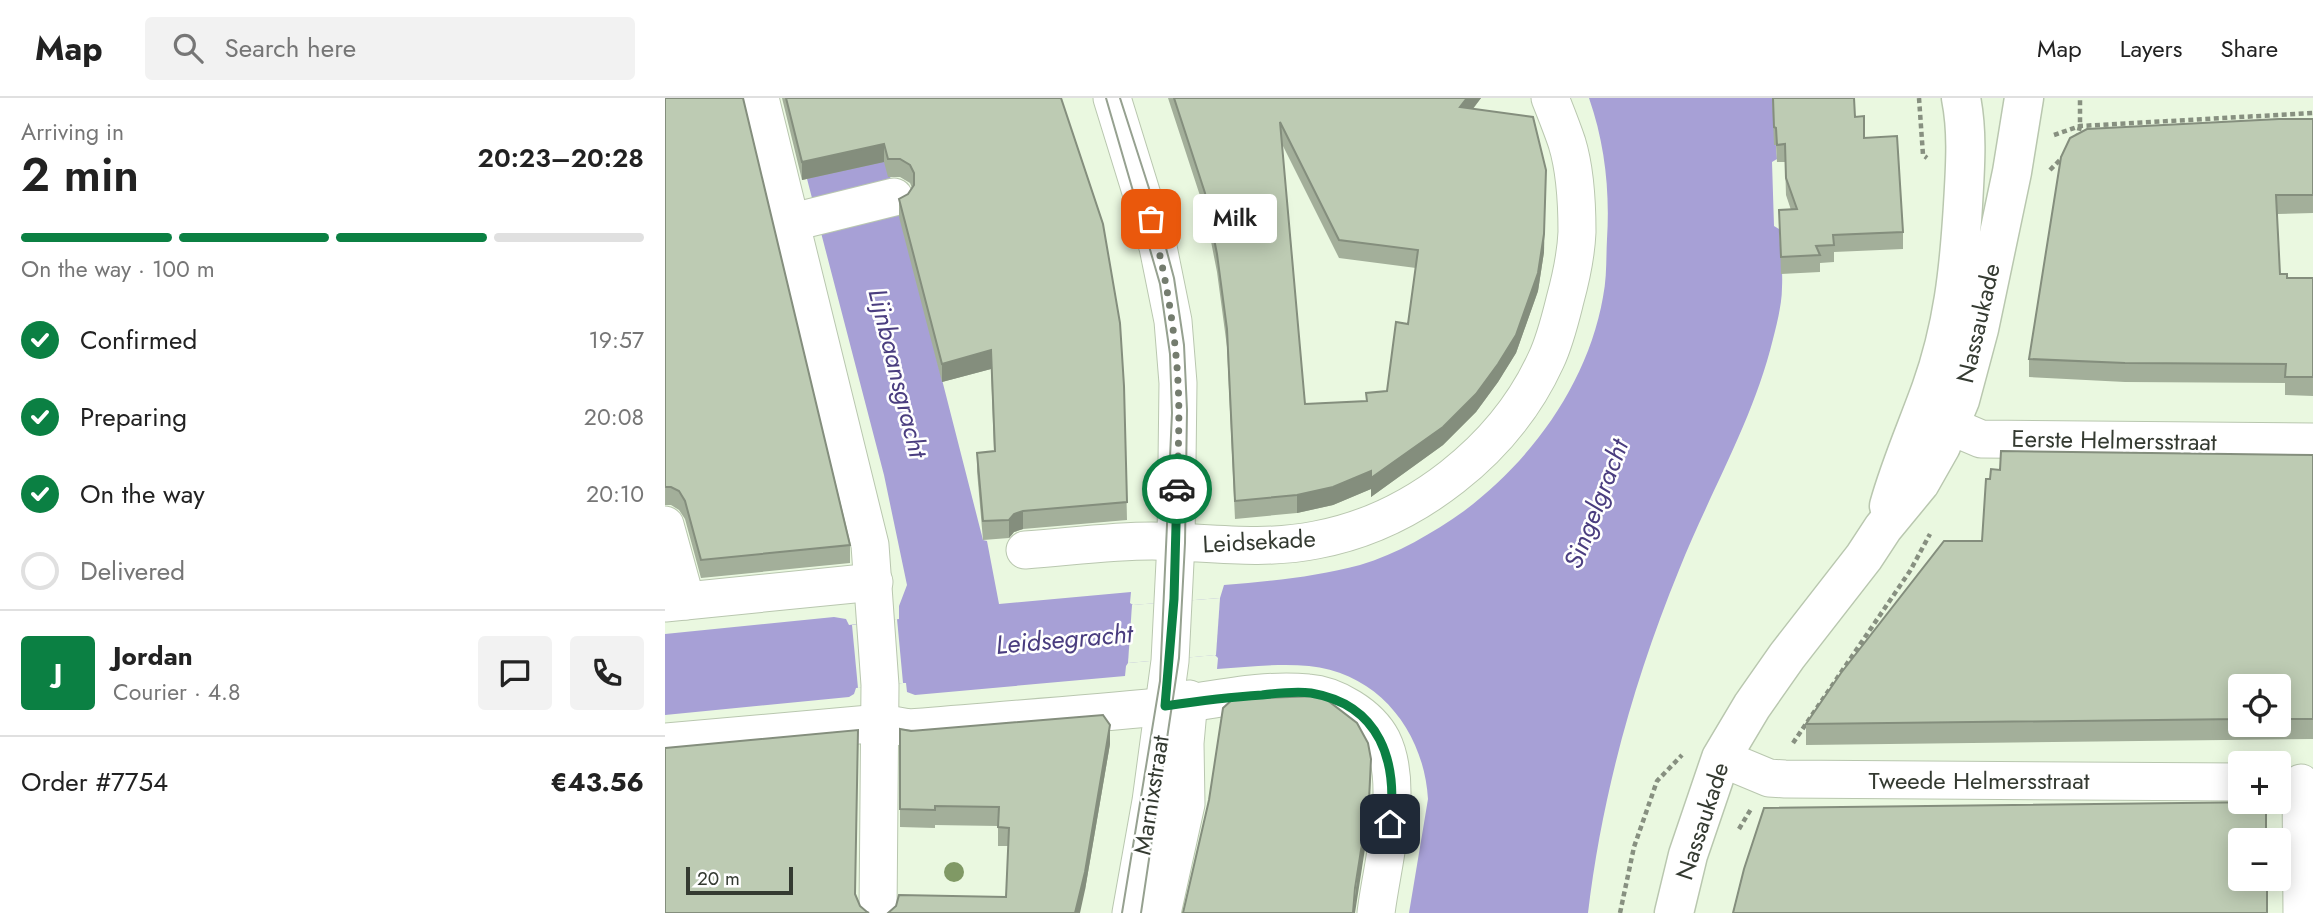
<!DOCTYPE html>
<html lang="en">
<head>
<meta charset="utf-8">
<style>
  :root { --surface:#fff; --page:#f2f2f2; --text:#222; --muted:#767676; --line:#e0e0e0; --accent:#0b8043 }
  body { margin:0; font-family:Jost,sans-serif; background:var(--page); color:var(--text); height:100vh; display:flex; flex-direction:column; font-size:26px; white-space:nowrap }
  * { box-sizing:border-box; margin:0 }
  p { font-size:23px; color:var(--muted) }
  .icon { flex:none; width:38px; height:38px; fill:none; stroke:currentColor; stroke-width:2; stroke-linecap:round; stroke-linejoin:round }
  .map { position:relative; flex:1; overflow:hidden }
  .sheet { display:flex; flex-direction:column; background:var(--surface); width:665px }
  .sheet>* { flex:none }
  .tools { position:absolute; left:1563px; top:576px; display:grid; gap:14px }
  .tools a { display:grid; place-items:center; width:63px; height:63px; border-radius:7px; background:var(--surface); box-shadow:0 4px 18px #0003; font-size:35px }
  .scale { position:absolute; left:21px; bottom:18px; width:107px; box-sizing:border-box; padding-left:7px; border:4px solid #343a31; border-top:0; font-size:19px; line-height:24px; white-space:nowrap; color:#343a31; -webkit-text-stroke:5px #fff; paint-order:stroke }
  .pin { position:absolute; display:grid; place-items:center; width:60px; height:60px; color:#fff; margin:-30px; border-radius:14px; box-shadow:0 4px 10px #0006 }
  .courier { position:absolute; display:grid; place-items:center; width:70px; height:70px; margin:-35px; border:5px solid #0b8043; border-radius:50%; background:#fff; color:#222; box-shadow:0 2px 9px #0007 }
  .bubble { position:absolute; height:49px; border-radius:7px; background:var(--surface); box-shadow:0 4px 18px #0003; font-size:23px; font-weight:600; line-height:49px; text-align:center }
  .head em { font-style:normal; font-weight:600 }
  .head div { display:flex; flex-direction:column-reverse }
  .head { display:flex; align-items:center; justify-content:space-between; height:119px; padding:0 21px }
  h1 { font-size:46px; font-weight:600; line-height:52px }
  .bar { display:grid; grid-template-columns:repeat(4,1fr); gap:10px 7px; align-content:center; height:84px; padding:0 21px }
  .bar i { height:9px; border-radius:5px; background:var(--line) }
  .bar .on { background:var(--accent) }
  .bar p { grid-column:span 4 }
  .line { display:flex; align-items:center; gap:18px; padding:0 21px; border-top:2px solid var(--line) }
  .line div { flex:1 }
  .round { display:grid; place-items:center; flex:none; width:74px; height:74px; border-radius:7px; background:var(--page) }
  ol { padding:0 21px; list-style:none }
  li { display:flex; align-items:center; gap:21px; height:77px }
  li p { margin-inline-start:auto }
  li .icon { padding:7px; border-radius:50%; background:var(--accent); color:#fff; stroke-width:4 }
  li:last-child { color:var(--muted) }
  li i { width:38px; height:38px; border:4px solid var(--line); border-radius:50% }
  header { display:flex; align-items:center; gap:42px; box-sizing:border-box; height:98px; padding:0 35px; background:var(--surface); border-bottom:2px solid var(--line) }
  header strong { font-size:33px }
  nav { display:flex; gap:38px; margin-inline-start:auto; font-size:24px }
  .search { width:490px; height:63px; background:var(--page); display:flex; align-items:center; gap:18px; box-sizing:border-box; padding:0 24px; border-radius:7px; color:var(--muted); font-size:26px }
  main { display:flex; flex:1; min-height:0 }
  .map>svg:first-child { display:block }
</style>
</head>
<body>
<header>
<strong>Map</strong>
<div class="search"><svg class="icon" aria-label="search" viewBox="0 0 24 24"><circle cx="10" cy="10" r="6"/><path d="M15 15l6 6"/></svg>Search here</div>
<nav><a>Map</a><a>Layers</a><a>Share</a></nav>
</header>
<main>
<section class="sheet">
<div class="head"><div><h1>2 min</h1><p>Arriving in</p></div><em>20:23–20:28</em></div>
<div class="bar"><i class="on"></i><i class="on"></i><i class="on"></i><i></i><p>On the way · 100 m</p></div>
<ol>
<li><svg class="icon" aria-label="check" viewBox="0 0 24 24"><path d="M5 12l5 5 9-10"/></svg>Confirmed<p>19:57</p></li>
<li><svg class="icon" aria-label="check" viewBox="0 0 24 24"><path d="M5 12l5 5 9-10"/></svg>Preparing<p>20:08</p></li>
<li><svg class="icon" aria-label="check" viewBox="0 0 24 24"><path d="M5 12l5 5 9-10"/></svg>On the way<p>20:10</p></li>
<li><i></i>Delivered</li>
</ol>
<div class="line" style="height:126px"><b class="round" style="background:var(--accent);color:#fff">J</b><div><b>Jordan</b><p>Courier · 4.8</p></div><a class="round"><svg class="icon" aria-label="chat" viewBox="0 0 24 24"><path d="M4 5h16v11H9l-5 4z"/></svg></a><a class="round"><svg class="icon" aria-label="phone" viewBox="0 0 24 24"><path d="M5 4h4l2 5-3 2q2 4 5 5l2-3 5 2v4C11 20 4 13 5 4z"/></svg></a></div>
<div class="line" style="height:91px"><div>Order #7754</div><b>€43.56</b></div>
</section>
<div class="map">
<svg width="1648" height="815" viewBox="0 0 1648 815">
  <rect width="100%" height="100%" fill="#eaf8e0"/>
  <path fill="#a7a0d6" d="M121 0H205L318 442 322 443 334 506 466 494 465 505 468 507 555 500 559 487C605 483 651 479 695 467 732 456 768 435 799 413 867 362 923 285 938 199 942 180 941 160 942 141 945 93 940 46 924 0H1107L1112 61 1107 64 1109 128 1114 131C1115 150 1118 170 1117 189 1117 206 1112 225 1108 241 1088 323 1045 394 1014 472 969 582 937 697 923 815H744L763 701C759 634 714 575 644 568 614 565 583 569 552 571L553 560 550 557 463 565 461 568 460 578 250 597 242 594 241 585H238L191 590 189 596 184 599 0 617V536L169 519 181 521 184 527 234 521V508L242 487 219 377Z"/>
  <g fill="#eaf8e0">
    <polygon points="555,500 551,557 463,565 467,507"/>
    <polygon points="232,521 238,585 193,590 187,527"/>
  </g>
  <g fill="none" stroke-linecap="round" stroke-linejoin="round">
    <defs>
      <g id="minor">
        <polyline points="95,0 205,447 215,587 213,815"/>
        <polyline points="447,0 493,149 508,223 513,285 511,444 505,563 486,703 466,815"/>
        <polyline points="124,125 229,99"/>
        <polyline points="1257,316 1316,341 1648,344"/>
        <polyline points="0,427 21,503"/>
        <path d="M360 452C402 449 445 443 487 443 541 444 597 453 651 442 748 424 840 352 881 262 890 243 895 222 900 202 906 180 911 157 912 134 912 106 910 71 902 45 897 30 891 15 885 0"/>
        <polyline points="0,505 209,484"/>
        <path d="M0 644 216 625 244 630C328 623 411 617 494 609 542 604 594 590 643 595 670 597 704 617 717 642 740 688 717 765 711 815"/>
        <polyline points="1056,660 1104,680 1120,681 1575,684"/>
        <polyline points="1636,685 1637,815"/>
        <polyline points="497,815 521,706 520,645 524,601"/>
      </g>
      <g id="major">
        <path d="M1224 408C1235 368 1252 330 1266 291 1288 229 1294 173 1298 107 1300 71 1303 35 1296 0"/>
        <polyline points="1009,815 1023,757 1056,660 1087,608 1122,558 1199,459 1218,430 1255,385 1276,348 1295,302 1314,231 1347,74 1359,0"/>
      </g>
    </defs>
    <use href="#minor" stroke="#b9c7af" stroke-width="39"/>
    <use href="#major" stroke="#b9c7af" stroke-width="41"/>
    <g stroke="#879080" stroke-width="4.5" stroke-dasharray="5 3.5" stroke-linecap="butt">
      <polyline points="1254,0 1258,57 1262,60"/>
      <polyline points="1389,37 1415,28 1648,15"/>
      <polyline points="1412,41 1415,28 1415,0"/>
      <polyline points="1385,72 1399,58"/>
      <polyline points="1128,645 1245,473 1265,436"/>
      <polyline points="1074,731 1086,711"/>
      <polyline points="955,815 969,749 992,683 1017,657"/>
    </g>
    <use href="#minor" stroke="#fff" stroke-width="37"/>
    <use href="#major" stroke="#fff" stroke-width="38"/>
    <g stroke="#96a190" stroke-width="2">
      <polyline points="441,0 495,186 505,256 507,315 495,583 457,815"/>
      <polyline points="455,0 490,109 509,180 519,247 522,312 520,445 514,560 476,815"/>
    </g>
  </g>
  <circle fill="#809965" cx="289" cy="774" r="10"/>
  <g fill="#a3af9a" fill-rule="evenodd">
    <polygon points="0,0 185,447 185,465 36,480 20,421 14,412 6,407 0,407"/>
    <polygon points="117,0 396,0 459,288 462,422 358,431 349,434 344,440 318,442 312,373 312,355 329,353 326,271 277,284 234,119 234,101 243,96 247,90 245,85 235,79 223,79 219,64 137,82"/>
    <path d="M503 0H816L808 11 879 154 873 193 851 255 833 284 811 314 778 347 706 399V391L668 407 632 415 570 421 562 249 552 174 540 113ZM617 46 674 160 751 170 743 226 722 293 701 295V303L640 306Z"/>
    <polygon points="1107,0 1189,0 1190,19 1199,40 1238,134 1238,151 1169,154 1169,164 1155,165 1155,174 1116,176 1114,112 1126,112 1121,97 1120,64 1112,64 1111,47 1109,47"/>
    <polygon points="1648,21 1648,115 1612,116 1615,176 1622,180 1648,180 1648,298 1620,297 1620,285 1460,284 1364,279 1364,261"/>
    <path d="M1648 357V641L1141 647V626L1317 443 1325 381 1335 372ZM1575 588H1614V626H1575Z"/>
    <polygon points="235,631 445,646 420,792 341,799 343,748 333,748 333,728 270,727 270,730 235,729"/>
  </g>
  <g fill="#848e7d">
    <polygon points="802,0 816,0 795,27 795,9"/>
    <polygon points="219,46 219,64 137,82 137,64"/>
    <polygon points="881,72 879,154 873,193 851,255 833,284 811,314 778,347 706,399 706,380"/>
    <polygon points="326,252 326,271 277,284 277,266"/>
    <polygon points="706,373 706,391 668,407 632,415 632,397"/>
    <polygon points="358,413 358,431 349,434 344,440 344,422 349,416"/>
    <polygon points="445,627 445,646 420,792 415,815 410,815"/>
    <polygon points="706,661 704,725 690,815 688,815"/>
  </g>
  <g fill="#bdcbb3" stroke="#848e7d" stroke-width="2" fill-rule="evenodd">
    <polygon points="0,0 78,0 185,447 36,462 20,403 14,393 6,389 0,389"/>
    <polygon points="121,0 396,0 438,126 455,225 459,288 462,404 358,413 349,416 344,422 318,423 312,355 330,353 326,252 277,266 234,101 243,96 249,87 249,75 245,67 235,61 223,61 219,46 137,64"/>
    <path d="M509 0H802L795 9 868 19 881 72 879 136 873 175 851 237 833 266 811 296 778 329 706 380V373L668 389 632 397 570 403 562 231 552 156 540 95ZM615 24 674 142 753 152 743 226 731 224 722 293 701 295 702 303 640 306Z"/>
    <polygon points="1108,0 1189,0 1190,19 1199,18 1199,40 1232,38 1238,134 1168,137 1169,147 1151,148 1155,157 1116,159 1114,112 1132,111 1121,80 1120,46 1112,47 1111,30 1109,29"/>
    <polygon points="1614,21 1648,21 1648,97 1611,97 1615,176 1622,176 1622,180 1648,180 1648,279 1620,279 1621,266 1460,265 1364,261 1396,59 1405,40 1422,31"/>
    <polygon points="1336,353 1648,357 1648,621 1614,621 1614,588 1575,588 1575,621 1141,626 1176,575 1279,443 1317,443 1321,381 1325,381 1326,371 1335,372"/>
    <polygon points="652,598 662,602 692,625 703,645 706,661 704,702 690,790 688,815 518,815 544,702 558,610 568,601"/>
    <polygon points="438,617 445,627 420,774 410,815 223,815 231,808 234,797 341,799 344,730 333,729 334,709 270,708 270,712 235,711 235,631 246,633"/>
    <polygon points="193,632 190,796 195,808 202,814 204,815 0,815 0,650"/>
    <polygon points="1601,704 1601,742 1575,742 1575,780 1602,780 1602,815 1068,815 1079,771 1099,710"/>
  </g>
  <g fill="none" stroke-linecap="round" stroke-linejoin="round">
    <path stroke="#747c6e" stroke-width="7" stroke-dasharray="0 12.6" d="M486 121C500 174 510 229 513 284 515 320 513 356 512 391"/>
    <path stroke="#0b8043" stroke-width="9" d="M512 391 509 501 500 608C533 603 565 599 597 597 613 595 630 593 646 595 716 607 733 664 725 726"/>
  </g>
  <g text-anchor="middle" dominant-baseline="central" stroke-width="5" stroke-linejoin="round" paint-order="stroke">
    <g font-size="24" fill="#343a31" stroke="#fff">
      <text transform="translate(1313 225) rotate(-77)">Nassaukade</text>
      <text transform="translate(1449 342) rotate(1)">Eerste Helmersstraat</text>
      <text transform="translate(594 443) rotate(-3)">Leidsekade</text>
      <text x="1314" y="682">Tweede Helmersstraat</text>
      <text transform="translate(486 697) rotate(-81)">Marnixstraat</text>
      <text transform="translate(1037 723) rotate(-72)">Nassaukade</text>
    </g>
    <g font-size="26" font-style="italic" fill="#4a3d7f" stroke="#fff">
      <text transform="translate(233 275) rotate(76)">Lijnbaansgracht</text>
      <text transform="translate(931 406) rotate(-69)">Singelgracht</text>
      <text transform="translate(399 541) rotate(-5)">Leidsegracht</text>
    </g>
  </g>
</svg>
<div class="tools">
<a><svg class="icon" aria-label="locate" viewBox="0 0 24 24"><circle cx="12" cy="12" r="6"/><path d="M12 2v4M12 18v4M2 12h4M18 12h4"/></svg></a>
<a>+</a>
<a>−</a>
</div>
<div class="scale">20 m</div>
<div class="pin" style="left:486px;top:121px;background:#ea580c"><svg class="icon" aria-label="bag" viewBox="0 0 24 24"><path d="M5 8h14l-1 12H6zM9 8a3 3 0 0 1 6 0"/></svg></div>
<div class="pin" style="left:725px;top:726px;background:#1f2937"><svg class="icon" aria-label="home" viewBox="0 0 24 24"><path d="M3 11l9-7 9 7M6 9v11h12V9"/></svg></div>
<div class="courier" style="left:512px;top:391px"><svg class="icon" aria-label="car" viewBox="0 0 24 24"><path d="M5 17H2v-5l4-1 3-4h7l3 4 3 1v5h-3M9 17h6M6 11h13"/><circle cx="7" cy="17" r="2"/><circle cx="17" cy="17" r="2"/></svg></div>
<div class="bubble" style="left:528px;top:96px;width:84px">Milk</div>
</div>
</main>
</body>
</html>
